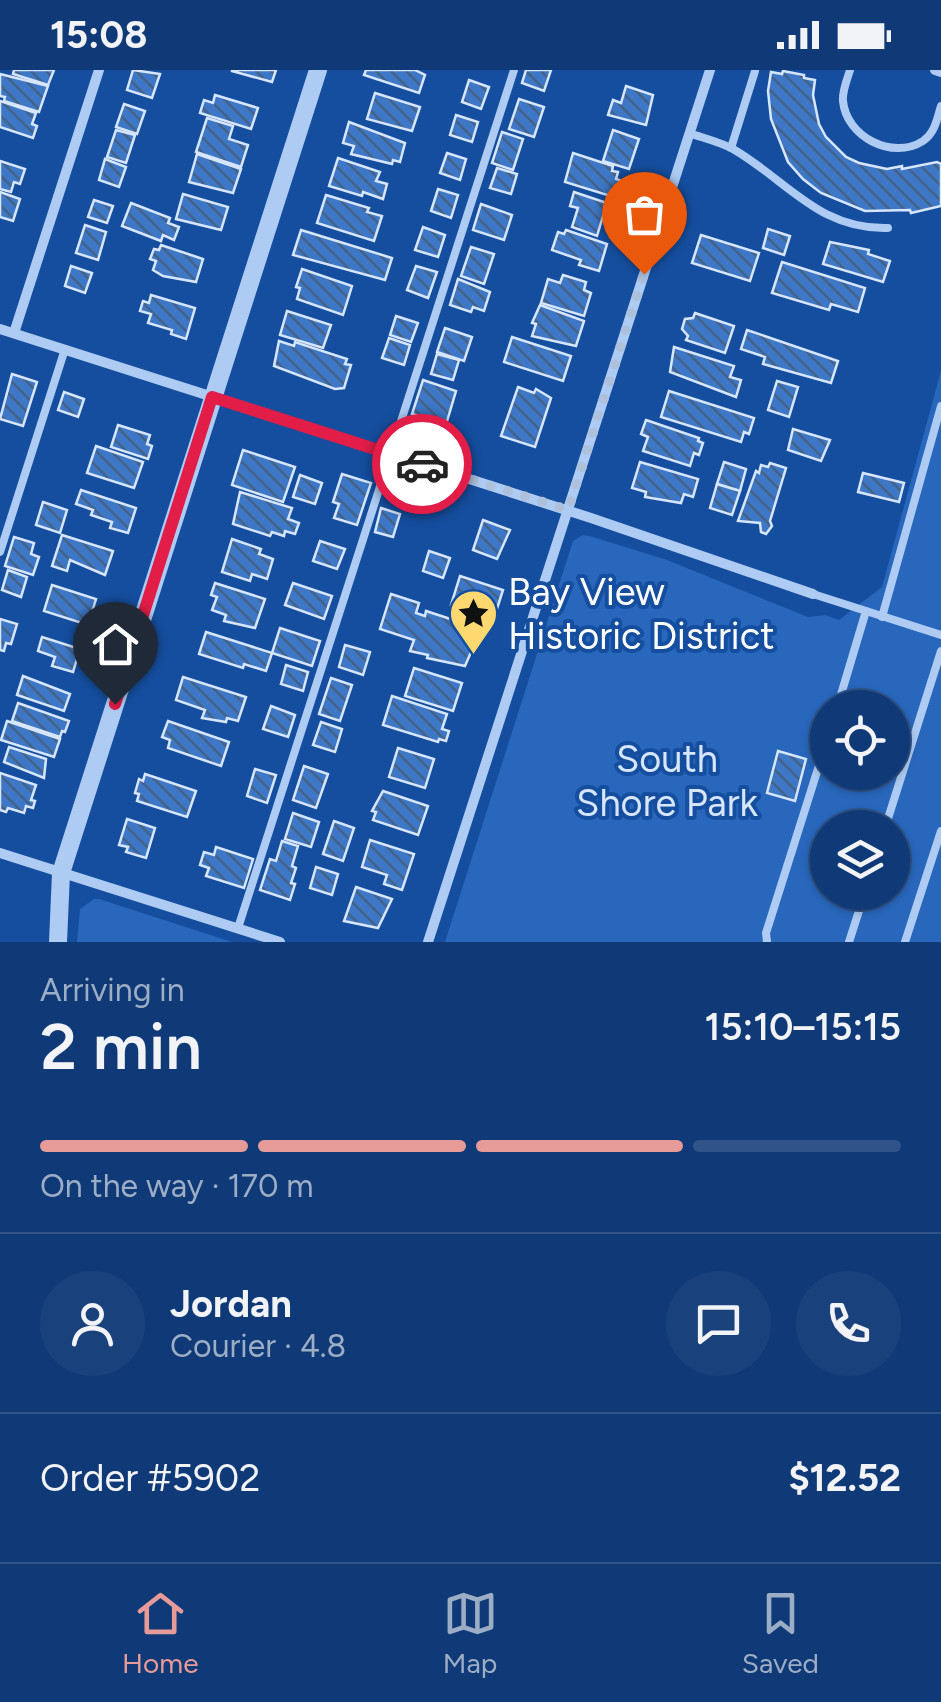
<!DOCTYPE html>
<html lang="en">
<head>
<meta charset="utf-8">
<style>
  :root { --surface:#103a77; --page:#19417c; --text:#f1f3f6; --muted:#9cadc6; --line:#305489; --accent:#e69b98 }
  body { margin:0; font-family:Figtree,sans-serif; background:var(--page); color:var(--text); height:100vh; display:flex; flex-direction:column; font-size:38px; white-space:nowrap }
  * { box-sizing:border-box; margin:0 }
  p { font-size:32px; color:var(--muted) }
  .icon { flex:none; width:55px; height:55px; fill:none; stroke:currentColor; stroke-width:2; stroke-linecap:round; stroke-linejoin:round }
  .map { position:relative; height:872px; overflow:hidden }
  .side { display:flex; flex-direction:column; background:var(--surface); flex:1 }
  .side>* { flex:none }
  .fabs { position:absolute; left:810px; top:620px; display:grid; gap:20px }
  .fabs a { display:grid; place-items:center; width:100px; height:100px; border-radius:50%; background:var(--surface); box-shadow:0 2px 8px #0004,0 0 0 2px var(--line); font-size:50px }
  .pin { position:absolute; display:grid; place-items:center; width:85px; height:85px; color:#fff; margin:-102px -42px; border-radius:50% 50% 50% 0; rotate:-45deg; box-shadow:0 0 10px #0007 }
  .pin .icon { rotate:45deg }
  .courier { position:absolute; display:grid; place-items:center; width:100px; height:100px; margin:-50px; border:8px solid #e11d48; border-radius:50%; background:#fff; color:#222; box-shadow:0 2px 12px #0007 }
  .head em { font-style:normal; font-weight:600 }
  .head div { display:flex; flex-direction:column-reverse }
  .head { display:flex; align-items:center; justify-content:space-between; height:170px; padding:0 40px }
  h1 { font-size:65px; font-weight:600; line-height:75px }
  .bar { display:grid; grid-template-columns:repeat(4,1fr); gap:15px 10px; align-content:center; height:120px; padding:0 40px }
  .bar i { height:12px; border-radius:8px; background:var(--line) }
  .bar .current { background:var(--accent) }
  .bar p { grid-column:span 4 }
  .line { display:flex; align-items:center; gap:25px; padding:0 40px; border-top:2px solid var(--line) }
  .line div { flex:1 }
  .round { display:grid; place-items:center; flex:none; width:105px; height:105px; border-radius:52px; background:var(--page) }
  .status { display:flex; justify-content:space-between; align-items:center; height:70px; padding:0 50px; background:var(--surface); direction:ltr }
  .status svg { height:28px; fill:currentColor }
  .tab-bar { display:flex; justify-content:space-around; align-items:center; height:140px; border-top:2px solid var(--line); background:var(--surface); font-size:28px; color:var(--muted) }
  .tab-bar a { display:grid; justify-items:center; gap:5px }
  .tab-bar .current { color:var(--accent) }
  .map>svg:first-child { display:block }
</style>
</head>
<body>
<div class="status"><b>15:08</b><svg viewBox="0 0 49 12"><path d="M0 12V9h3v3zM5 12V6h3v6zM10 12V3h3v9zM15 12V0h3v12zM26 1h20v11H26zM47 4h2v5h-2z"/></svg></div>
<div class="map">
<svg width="941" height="872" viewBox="0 0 941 872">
  <defs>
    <pattern id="building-back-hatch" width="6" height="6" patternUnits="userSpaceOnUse" patternTransform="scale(2.5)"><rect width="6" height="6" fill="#3d77c5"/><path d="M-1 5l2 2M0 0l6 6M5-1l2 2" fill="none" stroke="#446288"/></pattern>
  </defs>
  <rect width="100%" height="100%" fill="#154e9f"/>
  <g fill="#2867bc" fill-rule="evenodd">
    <path d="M941 301V872H445L573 471 583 465 593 467 667 490 808 547 825 545 839 550 882 517ZM828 638H892V702H828ZM828 758H892V822H828Z"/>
    <polygon points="94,829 99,829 232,872 77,872 80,839"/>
  </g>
  <g fill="url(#building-back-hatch)" stroke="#d6e6fd" stroke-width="2.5">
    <polygon points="14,0 54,0 48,15 13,4"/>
    <polygon points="133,0 160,4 152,28 127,20"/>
    <polygon points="276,0 272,12 232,1 232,0"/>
    <polygon points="366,0 415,0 425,5 419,23 364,5"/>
    <polygon points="526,0 551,0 544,21 522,13"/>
    <polygon points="783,1 804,5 804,8 815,10 813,25 819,54 826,67 846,87 859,93 887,99 902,96 902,99 937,92 941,94 941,136 911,143 910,140 865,141 821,123 803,109 788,92 771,49 768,21 771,2 782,4"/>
    <polygon points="0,4 48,16 39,42 4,31 5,27 0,26"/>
    <polygon points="469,10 489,17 481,39 462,32"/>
    <polygon points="626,16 653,25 646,55 608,45 613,30 621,33"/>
    <polygon points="375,23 420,37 412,61 367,49"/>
    <polygon points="215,25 258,38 251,59 200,43 204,30 213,33"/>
    <polygon points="519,29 544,37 534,67 509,59"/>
    <polygon points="0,31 36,43 32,54 37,56 33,68 0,57"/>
    <polygon points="124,34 145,41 137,64 116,57"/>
    <polygon points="456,45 478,52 472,72 450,65"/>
    <polygon points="207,48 233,56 229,69 248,75 241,97 196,82"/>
    <polygon points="349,52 405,73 400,92 393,90 392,94 351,84 354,76 343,73"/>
    <polygon points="116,60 135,65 126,93 107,87"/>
    <polygon points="613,60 639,69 629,99 603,91"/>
    <polygon points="502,62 523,69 513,100 492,93"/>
    <polygon points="447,83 466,89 460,110 440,103"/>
    <polygon points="573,83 613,96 612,101 618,102 616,109 625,112 620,129 565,112"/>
    <polygon points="197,84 241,99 233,123 189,112"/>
    <polygon points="338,88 380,102 376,111 387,114 383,129 363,122 362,126 329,116"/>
    <polygon points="105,89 126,97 119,117 99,110"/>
    <polygon points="0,91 25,99 20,114 14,112 11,122 0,119"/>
    <polygon points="497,98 517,104 511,124 490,118"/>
    <polygon points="438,119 458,125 451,148 431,141"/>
    <polygon points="0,122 20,129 13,151 0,147"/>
    <polygon points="574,122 607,133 597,166 572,157 578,138 570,136"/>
    <polygon points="183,124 228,137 221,160 176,149"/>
    <polygon points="326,125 369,138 367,142 382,146 374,171 317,153"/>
    <polygon points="94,130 113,136 107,153 88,147"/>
    <polygon points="131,133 170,148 168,153 179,157 174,170 163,165 161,171 122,156"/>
    <polygon points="481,134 512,145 504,170 473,160"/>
    <polygon points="85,155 106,162 98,190 76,183"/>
    <polygon points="423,157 445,165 438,187 415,180"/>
    <polygon points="768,159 790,166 784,185 763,178"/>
    <polygon points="301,160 392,188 385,210 293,185"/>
    <polygon points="566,160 607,174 599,201 579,195 581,190 552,180 558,162 564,164"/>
    <polygon points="701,165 759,183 750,211 692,193"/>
    <polygon points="830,172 869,180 868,184 890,191 883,212 823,194"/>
    <polygon points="161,175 203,189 196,212 163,206 153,200 156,191 150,189 154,179 159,180"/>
    <polygon points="471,177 494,184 484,214 461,206"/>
    <polygon points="782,192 865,218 858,242 831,234 829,240 772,223"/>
    <polygon points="71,196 92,203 85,223 65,216"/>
    <polygon points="416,196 437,202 428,228 407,220"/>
    <polygon points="302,199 352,216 343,245 297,229 300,218 296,217"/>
    <polygon points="563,205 586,212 584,220 591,223 584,246 541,233 548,209 560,213"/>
    <polygon points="458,209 490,222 484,241 473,237 471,242 450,235"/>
    <polygon points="151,225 195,238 186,269 171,264 172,260 148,253 151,244 140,241 143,231 149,233"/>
    <polygon points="540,235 584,251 576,276 532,266 536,254 532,253"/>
    <polygon points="287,241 331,255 323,278 280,265"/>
    <polygon points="695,243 734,256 725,283 686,270 688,266 682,259 685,249 693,248"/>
    <polygon points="396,246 418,253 411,272 390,265"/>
    <polygon points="445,258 472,267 464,291 437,282"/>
    <polygon points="747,260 838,291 831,313 763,294 765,287 741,279"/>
    <polygon points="512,267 571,286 563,311 504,292"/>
    <polygon points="389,268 410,275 404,295 382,288"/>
    <polygon points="279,271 294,276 295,272 347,289 345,294 351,295 344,318 335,319 274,296"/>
    <polygon points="674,277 734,296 730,307 741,310 736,327 670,302"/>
    <polygon points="437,284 459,290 453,310 431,304"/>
    <polygon points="12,304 37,312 23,356 0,349"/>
    <polygon points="423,310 456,321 445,358 421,350 422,347 412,344"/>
    <polygon points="777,311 798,317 789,347 768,340"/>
    <polygon points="518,317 534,323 536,319 551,328 535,377 501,366"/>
    <polygon points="669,321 754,348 749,364 744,362 741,372 661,347"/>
    <polygon points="64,322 84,329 78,347 58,340"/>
    <polygon points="646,350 699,368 698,371 703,373 699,385 694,383 690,396 643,381 648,367 641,364"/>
    <polygon points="118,355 150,365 147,374 152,376 148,389 111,377"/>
    <polygon points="793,359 830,370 821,391 788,380"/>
    <polygon points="96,376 143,392 134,418 87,403"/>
    <polygon points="243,380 295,397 283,432 232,415"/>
    <polygon points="640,392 698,409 693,427 684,424 681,433 645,427 646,422 632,418"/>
    <polygon points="724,392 746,399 740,421 717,414"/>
    <polygon points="770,393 786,398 770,451 772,456 766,464 761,462 760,453 738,451 756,401 759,403 761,395 768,397"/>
    <polygon points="863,403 904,413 899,432 858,422"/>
    <polygon points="342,404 371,413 357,455 334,448 339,434 333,432"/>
    <polygon points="300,405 322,413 315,434 293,427"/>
    <polygon points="717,414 740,421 732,445 710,438"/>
    <polygon points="81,420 136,438 128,463 110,458 112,452 91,445 93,440 76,434"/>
    <polygon points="240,422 292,438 288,449 299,453 295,464 285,461 284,466 272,462 270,466 233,454"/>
    <polygon points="43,432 67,440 60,463 36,455"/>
    <polygon points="381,438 400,444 393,467 375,462"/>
    <polygon points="483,450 510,460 497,489 473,480"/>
    <polygon points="62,465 113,481 105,505 70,490 67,501 52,496"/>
    <polygon points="14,467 34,473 31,484 39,487 33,505 5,496"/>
    <polygon points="232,469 261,479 259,484 273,489 267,509 252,504 250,511 222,502"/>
    <polygon points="320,471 345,479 337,499 313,491"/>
    <polygon points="429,481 450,488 443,508 423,501"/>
    <polygon points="8,500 27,507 21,527 2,520"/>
    <polygon points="460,506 503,520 494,548 451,535"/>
    <polygon points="215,513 265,529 255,558 224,551 226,545 212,540 217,527 211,525"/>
    <polygon points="293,513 332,526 324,549 285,535"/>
    <polygon points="52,515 96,529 88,555 44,541"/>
    <polygon points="391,524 419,533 416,543 425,546 426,541 481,559 465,596 427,588 428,585 410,581 414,570 380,559"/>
    <polygon points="0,549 17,554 11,574 6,573 4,581 0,580"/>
    <polygon points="280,558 320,571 312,596 272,583"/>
    <polygon points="206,562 272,583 266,601 244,594 243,598 199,584"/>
    <polygon points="42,567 80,579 73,602 52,596 55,587 38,581"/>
    <polygon points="345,575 370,582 363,605 339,597"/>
    <polygon points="286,595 308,602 303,621 281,614"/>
    <polygon points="414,598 462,613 453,641 405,626"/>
    <polygon points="23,606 70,624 64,641 17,625"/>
    <polygon points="183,607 246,627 238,651 227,648 226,652 202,648 205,640 176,630"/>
    <polygon points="331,608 352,615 340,651 319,644"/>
    <polygon points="392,626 447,644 442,659 449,661 446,671 439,669 438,672 383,655"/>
    <polygon points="18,633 69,651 65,662 62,661 60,667 12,651"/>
    <polygon points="271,636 295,645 288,667 263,659"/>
    <polygon points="7,651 60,669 54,687 1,670"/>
    <polygon points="168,651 229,672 221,696 168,678 170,670 162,667"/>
    <polygon points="321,652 342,659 335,682 313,675"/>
    <polygon points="9,677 46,689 44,708 4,692"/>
    <polygon points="398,678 434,689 425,718 389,707"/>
    <polygon points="778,681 806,689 795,731 767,723"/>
    <polygon points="304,696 328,704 316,738 293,730"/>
    <polygon points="255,699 276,705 267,733 247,726"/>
    <polygon points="0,703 36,715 31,730 35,731 33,738 26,736 24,743 8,738 6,742 0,740"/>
    <polygon points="145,704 196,721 187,747 137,731 139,724 135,723 139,709 143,711"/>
    <polygon points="383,721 428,736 418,765 373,750 376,742 372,741"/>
    <polygon points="293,743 319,752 311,777 285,769"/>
    <polygon points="127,749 155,758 146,788 126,782 128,777 119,775"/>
    <polygon points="334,751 354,758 343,791 323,784"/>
    <polygon points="370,770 414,784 402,820 384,814 387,805 362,797"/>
    <polygon points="282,771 298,776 292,796 296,798 291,813 295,814 290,830 260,820 270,789 276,791"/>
    <polygon points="216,777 253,789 244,818 206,806 209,798 200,795 204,782 214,785"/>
    <polygon points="316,797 338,804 332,825 310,818"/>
    <polygon points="356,817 392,829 378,858 344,851"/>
  </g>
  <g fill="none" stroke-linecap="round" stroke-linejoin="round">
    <g stroke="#adcbf3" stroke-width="8">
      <path d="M850 0C847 10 842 21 843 31 846 66 892 91 923 71 935 63 937 49 941 36"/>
      <path d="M689 63C703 68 720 72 733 79 788 111 819 160 888 158"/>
      <polyline points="731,78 755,1"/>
      <polyline points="0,482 65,279"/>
      <polyline points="813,524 941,565"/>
      <polyline points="882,547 941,336"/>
      <polyline points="837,638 866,541"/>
      <polyline points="885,758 941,581"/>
      <polyline points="238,858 514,0"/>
      <polyline points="767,872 766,863 828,667"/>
      <polyline points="849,872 865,822"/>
      <polyline points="905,872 941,761"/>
    </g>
    <g stroke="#adcbf3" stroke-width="10">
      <polyline points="935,0 941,2"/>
      <polyline points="0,259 591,448 813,524"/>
      <polyline points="14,263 99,0"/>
      <polyline points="0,783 280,872"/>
      <polyline points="428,872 710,0"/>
    </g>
    <polyline stroke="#adcbf3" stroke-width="18" points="58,872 61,803 318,0"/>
  </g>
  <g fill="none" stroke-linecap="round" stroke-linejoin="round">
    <polyline stroke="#adc1dd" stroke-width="10" stroke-dasharray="0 18" points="422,394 568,440 644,204"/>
    <polyline stroke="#e11d48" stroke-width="12" points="115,634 212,327 422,394"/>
  </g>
  <defs>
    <symbol id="sight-pin" viewBox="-11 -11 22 30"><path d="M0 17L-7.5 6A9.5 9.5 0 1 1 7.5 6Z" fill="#ffd970" stroke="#154e9f"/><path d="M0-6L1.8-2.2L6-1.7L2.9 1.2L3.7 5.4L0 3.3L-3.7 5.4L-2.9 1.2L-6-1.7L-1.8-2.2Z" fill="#111"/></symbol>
  </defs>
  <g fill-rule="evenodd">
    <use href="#sight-pin" x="446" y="516" width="55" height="75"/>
  </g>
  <g text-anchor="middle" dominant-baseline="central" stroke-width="8" stroke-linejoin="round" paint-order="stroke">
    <g font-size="38" fill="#fff" stroke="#154e9f" text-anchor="start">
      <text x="508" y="522">Bay View<tspan x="508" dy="44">Historic District</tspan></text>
    </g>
    <g font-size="38" fill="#d6e6fd" stroke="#154e9f">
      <text x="667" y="689">South<tspan x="667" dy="44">Shore Park</tspan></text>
    </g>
  </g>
</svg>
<div class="fabs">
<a><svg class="icon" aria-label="locate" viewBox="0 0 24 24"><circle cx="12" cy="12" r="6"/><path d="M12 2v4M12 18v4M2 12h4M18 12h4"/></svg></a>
<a><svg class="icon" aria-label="layers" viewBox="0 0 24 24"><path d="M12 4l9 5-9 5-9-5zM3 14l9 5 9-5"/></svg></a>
</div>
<div class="pin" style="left:644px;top:204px;background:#ea580c"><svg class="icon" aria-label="bag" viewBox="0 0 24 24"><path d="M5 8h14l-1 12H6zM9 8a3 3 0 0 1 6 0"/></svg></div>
<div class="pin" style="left:115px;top:634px;background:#1f2937"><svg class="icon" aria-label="home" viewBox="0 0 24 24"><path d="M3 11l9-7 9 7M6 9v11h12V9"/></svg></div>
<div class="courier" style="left:422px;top:394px"><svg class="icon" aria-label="car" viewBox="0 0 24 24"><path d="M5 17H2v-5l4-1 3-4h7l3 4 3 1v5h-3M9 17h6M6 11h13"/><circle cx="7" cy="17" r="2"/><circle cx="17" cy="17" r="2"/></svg></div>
</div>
<section class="side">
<div class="head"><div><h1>2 min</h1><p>Arriving in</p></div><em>15:10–15:15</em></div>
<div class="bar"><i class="current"></i><i class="current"></i><i class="current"></i><i></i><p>On the way · 170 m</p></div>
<div class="line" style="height:180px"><a class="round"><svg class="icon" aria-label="person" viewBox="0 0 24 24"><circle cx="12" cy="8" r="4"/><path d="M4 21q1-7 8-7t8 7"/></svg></a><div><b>Jordan</b><p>Courier · 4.8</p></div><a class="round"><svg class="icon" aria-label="chat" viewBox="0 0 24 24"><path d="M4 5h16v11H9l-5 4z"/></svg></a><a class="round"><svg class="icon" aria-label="phone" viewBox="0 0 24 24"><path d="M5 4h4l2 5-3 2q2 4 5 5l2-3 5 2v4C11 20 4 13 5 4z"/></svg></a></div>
<div class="line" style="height:130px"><div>Order #5902</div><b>$12.52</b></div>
</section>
<nav class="tab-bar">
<a class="current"><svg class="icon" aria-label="home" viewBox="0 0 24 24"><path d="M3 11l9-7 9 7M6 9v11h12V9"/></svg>Home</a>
<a><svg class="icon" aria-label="map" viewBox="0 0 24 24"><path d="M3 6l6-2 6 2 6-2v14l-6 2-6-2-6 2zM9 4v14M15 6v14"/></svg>Map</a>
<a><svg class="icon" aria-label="saved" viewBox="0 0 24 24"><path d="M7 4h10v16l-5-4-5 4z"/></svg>Saved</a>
</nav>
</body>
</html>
